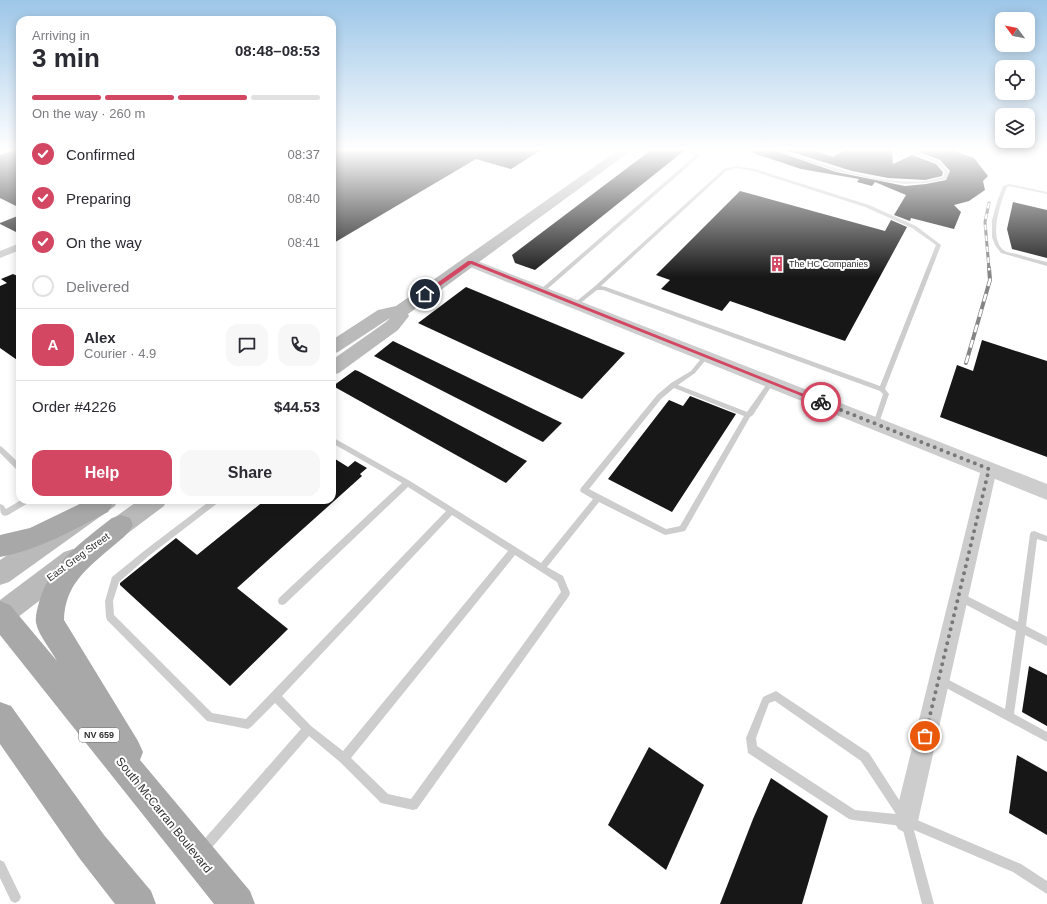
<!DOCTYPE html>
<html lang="en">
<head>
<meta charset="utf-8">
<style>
  :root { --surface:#fff; --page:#f7f7f7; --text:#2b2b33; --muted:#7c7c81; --line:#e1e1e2; --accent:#d34763 }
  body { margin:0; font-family:Helvetica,sans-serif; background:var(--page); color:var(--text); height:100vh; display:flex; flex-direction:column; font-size:15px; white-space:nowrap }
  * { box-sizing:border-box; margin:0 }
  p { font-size:13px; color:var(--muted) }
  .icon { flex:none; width:22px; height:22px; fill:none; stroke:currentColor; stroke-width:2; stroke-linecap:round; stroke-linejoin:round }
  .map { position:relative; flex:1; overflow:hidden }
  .side { position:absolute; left:16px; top:16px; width:320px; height:488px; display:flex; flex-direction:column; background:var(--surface); border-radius:12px; box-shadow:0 2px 10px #0003 }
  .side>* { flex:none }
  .needle { width:26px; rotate:302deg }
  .tools { position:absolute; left:995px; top:12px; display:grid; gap:8px }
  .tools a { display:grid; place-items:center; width:40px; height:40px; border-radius:8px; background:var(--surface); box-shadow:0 2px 10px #0003; font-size:20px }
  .pin { position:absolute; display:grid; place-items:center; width:34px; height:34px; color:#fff; margin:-17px; border:2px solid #fff; border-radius:50%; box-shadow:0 1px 4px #0007 }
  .courier { position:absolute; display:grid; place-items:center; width:40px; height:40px; margin:-20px; border:3px solid #d34763; border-radius:50%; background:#fff; color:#222; box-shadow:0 1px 5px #0007 }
  .overview em { font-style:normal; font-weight:600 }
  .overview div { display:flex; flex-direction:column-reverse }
  .overview { display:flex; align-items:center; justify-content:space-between; height:68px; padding:0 16px }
  h1 { font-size:26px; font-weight:600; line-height:30px }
  .bar { display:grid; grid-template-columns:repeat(4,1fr); gap:6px 4px; align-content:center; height:48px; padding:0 16px }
  .bar i { height:5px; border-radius:3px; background:var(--line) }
  .bar .on { background:var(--accent) }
  .bar p { grid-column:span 4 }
  .line { display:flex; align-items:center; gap:10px; padding:0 16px; border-top:1px solid var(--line) }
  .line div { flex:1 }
  .round { display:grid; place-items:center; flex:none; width:42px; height:42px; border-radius:12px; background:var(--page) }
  ol { padding:0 16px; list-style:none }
  li { display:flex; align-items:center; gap:12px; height:44px }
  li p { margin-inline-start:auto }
  li .icon { padding:4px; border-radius:50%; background:var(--accent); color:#fff; stroke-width:4 }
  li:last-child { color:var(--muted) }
  li i { width:22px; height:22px; border:2px solid var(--line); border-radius:50% }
  .primary-button { display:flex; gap:8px; margin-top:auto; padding:8px 16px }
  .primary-button a { flex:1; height:46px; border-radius:12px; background:var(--accent); color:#fff; font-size:16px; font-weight:600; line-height:46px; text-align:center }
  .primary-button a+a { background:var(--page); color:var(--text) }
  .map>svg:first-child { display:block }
</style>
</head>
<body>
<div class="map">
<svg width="1047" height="904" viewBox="0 0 1047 904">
  <rect width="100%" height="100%" fill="#fff"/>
  <g fill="#171717">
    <polygon points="15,150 20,150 20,208 0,198 0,155"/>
    <polygon points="332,150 541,150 511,169 476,159 332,244"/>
    <polygon points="651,150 685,150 535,270 515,263 512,255"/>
    <polygon points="753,150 773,150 836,172 905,186 926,184 946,180 950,171 940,160 919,152 922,150 952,150 974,158 988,176 983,181 985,190 969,201 954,205 961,212 954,229 911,218 910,221 894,215 906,195 875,182 872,186 857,182 859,179 801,169 753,153"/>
    <polygon points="785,150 813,150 833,157 844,150 889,150 892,151 893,164 912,155 936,164 943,172 942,176 925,180 888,178 852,171"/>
    <polygon points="740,191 885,231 891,220 907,227 845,341 730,301 722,311 661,289 670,280 656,275"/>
    <polygon points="1013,202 1047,210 1047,258 1012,249 1007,229"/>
    <polygon points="20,215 20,234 0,224 0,223"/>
    <polygon points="13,274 20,277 20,362 0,348 0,286 7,283 1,279"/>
    <polygon points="466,287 625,353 582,399 418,323"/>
    <polygon points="982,340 1047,361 1047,457 940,417 957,365 973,371"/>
    <polygon points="393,341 562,423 543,442 374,356"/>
    <polygon points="355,370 358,371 527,461 506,483 333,386"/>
    <polygon points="690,396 736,414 672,512 608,479 669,400 683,406"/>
    <polygon points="332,457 348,467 355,461 367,468 360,474 362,476 237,588 288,629 230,686 120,585 120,583 176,538 197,555 265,500 332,500"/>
    <polygon points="1029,666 1047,675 1047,726 1022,712"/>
    <polygon points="649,747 704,785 666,870 608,825"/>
    <polygon points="1017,755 1047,772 1047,835 1009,813"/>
    <polygon points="771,778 828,816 802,904 720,904 753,819"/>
  </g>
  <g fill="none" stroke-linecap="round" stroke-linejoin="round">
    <g fill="#cdcdcd" fill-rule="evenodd">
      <polygon points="687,150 692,150 701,155 545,291 541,291 541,289 696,155"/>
      <path d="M774 150H780C826 165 876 185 925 181 931 180 937 178 943 177L945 172 937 163 904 150H910L939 161 949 172 946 179 926 183 905 184 883 181 836 171Z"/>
      <path d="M736 166 755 169 869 205 916 226 941 245 885 389 889 394 878 426H876L873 424 883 394 880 391 603 290H597L578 305H574L573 304 594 287 724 169ZM736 168 753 171 865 207 912 228 936 245 880 386 606 287 601 286 726 171Z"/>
      <path d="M1009 184 1047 192V194L1009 186 1007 187C1001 201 987 240 1005 251 1008 253 1014 253 1017 254 1027 257 1037 260 1047 262V266L1001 253 995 245 992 237V220L997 202 1003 186Z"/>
      <path d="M706 354 709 356 695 373 678 385 747 412 769 381H773L774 382 753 415 750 417 685 531 665 535 599 502 547 567 563 576 570 593 569 596 417 809 413 810 381 803 340 762 309 736 208 852 204 854 200 852 198 848 200 844 301 729 275 703 251 727 248 729 207 721 107 620 106 617 105 601 112 577 144 551 211 500H220L219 502 150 555 119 582 113 601 114 615 212 713 246 719 446 511 408 487 285 604 282 605 279 604 278 601 279 598 402 483 332 443V437L410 481 541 563 593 499 581 492 580 490 581 488 657 395 671 383 691 371 704 355ZM674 388 744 416 680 526 666 529 589 489 661 399ZM452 515 508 551 343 751 311 726 282 696ZM515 555 557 582 561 592 411 799 388 794 351 758Z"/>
      <polygon points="0,446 2,447 20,464 20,471 17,470 0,453"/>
      <path d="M21 500H31L30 502 8 515C0 518 0 510 0 504L3 505 6 509Z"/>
      <polygon points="1034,531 1047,536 1047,542 1037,539 1026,626 1047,637 1047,646 1025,635 1014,714 1047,732 1047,742 937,683 935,680 937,677 940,675 943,677 1005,709 1016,631 957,600 956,597 957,594 960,593 963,594 1018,622 1030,534 1031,532"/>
      <path d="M776 691 869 753 910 817 1021 864 1047 881V894L1013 872 914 830 934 904H922L902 826 853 820 849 819 748 753 746 738 763 697ZM775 701 861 761 896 814 855 810 757 746 756 738 769 703Z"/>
      <polygon points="0,860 4,862 21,897 19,901 15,903 11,901 0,878"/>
    </g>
    <g fill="#cdcdcd" fill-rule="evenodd">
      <polygon points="20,243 20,250 0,258 0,251"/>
      <polygon points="989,463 994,465 997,469 918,821 914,829 906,833 898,829 894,821 981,469 984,465"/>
    </g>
    <polygon fill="#cdcdcd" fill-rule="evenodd" points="470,258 1047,484 1047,500 465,265 464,262 465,259"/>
    <g fill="#bababa" fill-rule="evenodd">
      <polygon points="618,150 632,150 408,314 409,316 398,330 339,373 332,375 332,360 386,322 390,318 338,352 332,354 332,340 378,310 396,306"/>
      <polygon points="89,500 118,500 115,506 9,582 0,585 0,560"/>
      <polygon points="139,500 167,500 164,506 116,542 108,545 100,542 96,535 100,528"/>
      <polygon points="73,549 82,552 85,560 82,568 9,624 0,627 0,600 64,552"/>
    </g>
    <g fill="#a8a8a8" fill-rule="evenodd">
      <path d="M88 500H109L112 505 108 512C73 530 39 550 0 557V535L30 528Z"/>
      <path d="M121 515 130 518 133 525C128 535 120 540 112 547 86 569 65 585 64 620L138 741 143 752 140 760 250 891 255 904H214L0 635V601L10 605 57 661C51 650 39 636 36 623 35 616 38 606 40 599 52 562 83 541 112 518Z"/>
      <polygon points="0,702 11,706 104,835 151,891 156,904 115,904 80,859 0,744"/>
    </g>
    <defs>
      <polyline id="rail-far1" points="989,203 985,222 989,269"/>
      <polyline id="rail" points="966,363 990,280 989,268"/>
    </defs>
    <use href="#rail-far1" stroke="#858585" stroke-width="3"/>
    <use href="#rail" stroke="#858585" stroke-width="4"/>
    <use href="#rail-far1" stroke="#fff" stroke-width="2" stroke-dasharray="5.5" stroke-linecap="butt"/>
    <use href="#rail" stroke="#fff" stroke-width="2.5" stroke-dasharray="8" stroke-linecap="butt"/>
  </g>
  <linearGradient id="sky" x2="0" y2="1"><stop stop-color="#9dc6e8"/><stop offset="0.54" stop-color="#fff"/><stop offset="1" stop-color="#fff" stop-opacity="0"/></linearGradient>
  <rect width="1047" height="277" fill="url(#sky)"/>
  <polygon fill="#d34763" points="468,261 472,261 824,402 819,403 471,264 427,295 423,295 423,293"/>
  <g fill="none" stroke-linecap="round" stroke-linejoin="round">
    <polyline stroke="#787878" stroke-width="4" stroke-dasharray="0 7.2" points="821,402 989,469 925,736"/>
  </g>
  <defs>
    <symbol id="building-bare" viewBox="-9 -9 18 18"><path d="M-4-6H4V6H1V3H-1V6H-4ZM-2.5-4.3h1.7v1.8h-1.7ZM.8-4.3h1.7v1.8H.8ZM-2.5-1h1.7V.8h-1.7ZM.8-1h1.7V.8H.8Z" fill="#d34763" stroke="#fff" stroke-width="2.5" paint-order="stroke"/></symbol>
  </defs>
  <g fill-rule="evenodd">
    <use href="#building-bare" x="766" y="253" width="22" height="22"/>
  </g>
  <g text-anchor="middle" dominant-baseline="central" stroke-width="4" stroke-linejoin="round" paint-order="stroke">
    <g font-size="9" fill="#303030" stroke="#fff" text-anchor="start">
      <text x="789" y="264">The HC Companies</text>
    </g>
    <rect fill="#fff" stroke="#6e6e6e" stroke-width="1" x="79" y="728" width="40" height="14" rx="3"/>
    <g font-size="9" font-weight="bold" fill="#303030">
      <text x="99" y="735">NV 659</text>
    </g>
    <g font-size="10" fill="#303030" stroke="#fff">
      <text transform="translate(78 557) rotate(-36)">East Greg Street</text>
    </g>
    <g font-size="12" fill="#303030" stroke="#fff">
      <text transform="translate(164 815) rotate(51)">South McCarran Boulevard</text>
    </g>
  </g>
</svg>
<div class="tools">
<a><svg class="needle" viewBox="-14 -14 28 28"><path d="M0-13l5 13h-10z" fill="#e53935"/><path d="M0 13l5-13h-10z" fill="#7c7c81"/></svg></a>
<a><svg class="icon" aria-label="locate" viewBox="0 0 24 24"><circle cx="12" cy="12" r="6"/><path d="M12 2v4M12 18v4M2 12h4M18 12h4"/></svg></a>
<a><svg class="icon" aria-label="layers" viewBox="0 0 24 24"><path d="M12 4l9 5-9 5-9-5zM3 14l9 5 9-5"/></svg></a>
</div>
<div class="pin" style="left:925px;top:736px;background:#ea580c"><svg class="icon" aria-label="bag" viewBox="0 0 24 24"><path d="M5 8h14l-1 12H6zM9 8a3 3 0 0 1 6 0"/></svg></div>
<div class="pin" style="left:425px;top:294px;background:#1f2937"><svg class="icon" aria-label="home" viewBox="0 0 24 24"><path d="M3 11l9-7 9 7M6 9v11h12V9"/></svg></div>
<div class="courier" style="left:821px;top:402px"><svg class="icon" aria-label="bike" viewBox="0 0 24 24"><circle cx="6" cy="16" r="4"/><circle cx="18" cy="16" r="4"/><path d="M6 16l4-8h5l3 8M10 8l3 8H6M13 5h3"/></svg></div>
<section class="side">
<div class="overview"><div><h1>3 min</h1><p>Arriving in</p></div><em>08:48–08:53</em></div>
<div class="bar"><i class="on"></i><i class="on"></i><i class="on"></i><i></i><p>On the way · 260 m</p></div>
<ol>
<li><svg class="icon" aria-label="check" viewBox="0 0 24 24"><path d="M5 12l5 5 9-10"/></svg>Confirmed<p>08:37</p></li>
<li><svg class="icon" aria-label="check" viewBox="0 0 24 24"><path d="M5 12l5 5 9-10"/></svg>Preparing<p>08:40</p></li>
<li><svg class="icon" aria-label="check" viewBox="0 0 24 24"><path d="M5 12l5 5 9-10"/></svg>On the way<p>08:41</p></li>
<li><i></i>Delivered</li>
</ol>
<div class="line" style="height:72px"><b class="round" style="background:var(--accent);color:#fff">A</b><div><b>Alex</b><p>Courier · 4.9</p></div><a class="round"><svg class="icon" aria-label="chat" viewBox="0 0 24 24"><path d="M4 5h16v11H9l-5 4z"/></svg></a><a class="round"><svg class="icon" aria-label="phone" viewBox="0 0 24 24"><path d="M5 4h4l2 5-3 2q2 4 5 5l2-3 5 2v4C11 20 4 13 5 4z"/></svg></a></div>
<div class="line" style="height:52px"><div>Order #4226</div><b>$44.53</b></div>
<div class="primary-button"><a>Help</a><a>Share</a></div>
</section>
</div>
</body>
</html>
